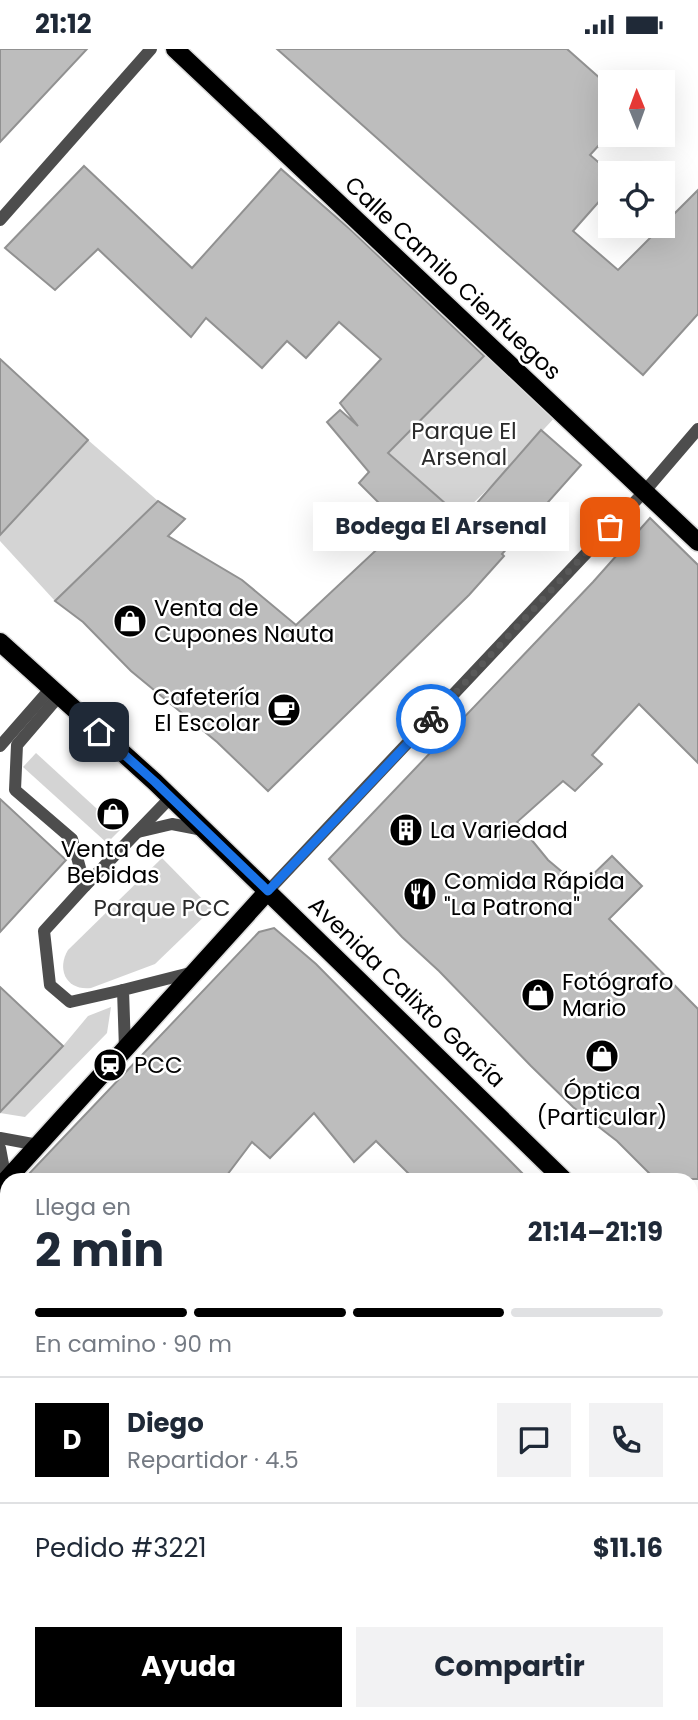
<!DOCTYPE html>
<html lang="es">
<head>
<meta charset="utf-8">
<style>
  :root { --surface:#fff; --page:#f2f2f3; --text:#1f2937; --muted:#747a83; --line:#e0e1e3; --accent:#000 }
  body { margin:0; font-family:Poppins,sans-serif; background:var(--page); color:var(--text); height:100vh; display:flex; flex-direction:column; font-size:26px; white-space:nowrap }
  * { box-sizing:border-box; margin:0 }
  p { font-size:23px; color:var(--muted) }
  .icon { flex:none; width:38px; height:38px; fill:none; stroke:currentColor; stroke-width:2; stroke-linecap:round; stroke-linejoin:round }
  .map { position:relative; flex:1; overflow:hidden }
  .side { position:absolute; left:0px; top:1124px; width:698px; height:548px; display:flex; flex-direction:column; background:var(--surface); border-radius:21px 21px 0 0; box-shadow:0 7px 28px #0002 }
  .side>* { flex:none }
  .needle { width:46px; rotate:359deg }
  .buttons { position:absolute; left:598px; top:21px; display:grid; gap:14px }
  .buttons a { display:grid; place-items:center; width:77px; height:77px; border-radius:0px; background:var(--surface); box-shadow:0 7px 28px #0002; font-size:35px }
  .pin { position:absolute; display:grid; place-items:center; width:60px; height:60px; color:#fff; margin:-30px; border-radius:14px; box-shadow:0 4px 10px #0006 }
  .courier { position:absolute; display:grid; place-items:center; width:70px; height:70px; margin:-35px; border:5px solid #1a73e8; border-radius:50%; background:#fff; color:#222; box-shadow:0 2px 9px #0007 }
  .bubble { position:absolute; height:49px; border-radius:0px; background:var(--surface); box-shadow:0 7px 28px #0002; font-size:23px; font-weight:700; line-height:49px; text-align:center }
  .summary em { font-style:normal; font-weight:700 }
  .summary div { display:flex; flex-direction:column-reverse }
  .summary { display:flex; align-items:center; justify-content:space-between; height:119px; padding:0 35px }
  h1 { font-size:46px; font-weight:700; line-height:52px }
  .bar { display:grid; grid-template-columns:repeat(4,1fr); gap:10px 7px; align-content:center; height:84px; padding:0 35px }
  .bar i { height:9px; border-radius:5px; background:var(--line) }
  .bar .active { background:var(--accent) }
  .bar p { grid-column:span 4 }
  .line { display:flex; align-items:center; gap:18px; padding:0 35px; border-top:2px solid var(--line) }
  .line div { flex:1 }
  .round { display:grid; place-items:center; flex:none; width:74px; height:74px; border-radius:0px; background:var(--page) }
  .cta { display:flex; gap:14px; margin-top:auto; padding:14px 35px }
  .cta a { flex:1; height:80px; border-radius:0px; background:var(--accent); color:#fff; font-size:28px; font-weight:700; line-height:80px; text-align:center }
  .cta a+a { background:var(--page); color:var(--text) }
  .status { display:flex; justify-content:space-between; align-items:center; height:49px; padding:0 35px; background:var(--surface); direction:ltr }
  .status svg { height:19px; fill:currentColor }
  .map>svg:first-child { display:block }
</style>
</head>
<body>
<div class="status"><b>21:12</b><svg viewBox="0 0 49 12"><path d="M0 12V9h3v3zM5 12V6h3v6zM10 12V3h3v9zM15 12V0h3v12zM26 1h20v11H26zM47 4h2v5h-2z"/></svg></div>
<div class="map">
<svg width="698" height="1671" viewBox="0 0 698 1671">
  <rect width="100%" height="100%" fill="#fff"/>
  <g fill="#d4d4d4">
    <polygon points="489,302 557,366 497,431 460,467 389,404"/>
    <polygon points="88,391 158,452 55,552 0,492 0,486"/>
    <polygon points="36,704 120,781 107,794 23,718"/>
    <path d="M162 809 212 860 155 915 91 939C67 942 56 921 68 901Z"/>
    <polygon points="111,958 107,984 25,1068 0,1064 63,997 88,967"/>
    <polygon points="0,1215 7,1221 7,1291 0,1285"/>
  </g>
  <g fill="#bdbdbd" stroke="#919191" stroke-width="2">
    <polygon points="0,0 87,0 0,93"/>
    <polygon points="277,0 567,0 611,39 611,83 590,106 611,124 611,139 573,182 618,221 698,141 698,265 643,326"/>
    <polygon points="84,117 192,219 281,120 352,182 484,307 388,404 463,470 541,381 581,416 502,505 504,507 469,546 268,742 217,693 131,622 83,573 55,552 158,452 185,470 168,487 242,531 296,576 402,477 359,434 369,423 327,373 340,361 358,377 340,354 381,310 339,273 306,309 287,292 262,319 206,269 191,288 98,200 55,241 5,199"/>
    <polygon points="0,310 88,391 0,486"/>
    <polygon points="650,469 698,516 698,714 639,655 592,706 602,715 575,742 563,732 517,773 548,811 580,838 612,807 642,837 609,870 698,960 698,1130 655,1130 617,1092 573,1058 531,1017 439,922 402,888 329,810 593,533"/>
    <polygon points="0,750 66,811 0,883"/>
    <polygon points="274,879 316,915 528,1130 414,1130 376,1092 354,1113 314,1064 270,1109 252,1093 224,1130 24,1130 259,883"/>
    <polygon points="0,938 63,997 0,1063"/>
  </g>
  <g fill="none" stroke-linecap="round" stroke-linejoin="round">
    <defs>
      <g id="major">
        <polyline points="175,0 698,493"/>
        <polyline points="0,593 155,733 563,1130"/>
        <polyline points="0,1138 268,842"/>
        <polyline points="691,1255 698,1262"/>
      </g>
    </defs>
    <use href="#major" stroke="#dbdbdb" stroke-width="21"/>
    <g stroke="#4d4d4d" stroke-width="12">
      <polyline points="0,171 151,0"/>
      <polyline points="59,647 17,696 15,741 72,790 85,837 44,882 50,936 70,953 123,941"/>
      <polyline points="0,697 51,639"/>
      <polyline points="138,783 172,775 203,781"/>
      <polyline points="85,837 171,748"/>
      <polyline points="268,842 644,443 698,380"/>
      <polyline points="125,1000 123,941 194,923"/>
      <polyline points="0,1089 38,1096"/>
      <polyline points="0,1099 6,1131"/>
      <polyline points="691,1335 698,1328"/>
      <polyline points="0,1405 7,1411"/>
      <polyline points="278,1664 285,1671"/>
      <polyline points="389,1671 395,1664"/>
    </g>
    <use href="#major" stroke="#000" stroke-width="18"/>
  </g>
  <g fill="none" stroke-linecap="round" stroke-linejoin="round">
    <polyline stroke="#595959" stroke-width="7" stroke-dasharray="0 12.6" points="431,670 610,478"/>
    <polyline stroke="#1a73e8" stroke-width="9" points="99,683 155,733 268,842 431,670"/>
  </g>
  <defs>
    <symbol id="shop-disc" viewBox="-11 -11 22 22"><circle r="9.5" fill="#000" stroke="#fff"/><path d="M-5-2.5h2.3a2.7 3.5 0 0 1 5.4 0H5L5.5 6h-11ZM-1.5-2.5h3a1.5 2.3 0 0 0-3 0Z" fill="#fff"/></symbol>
    <symbol id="cafe-disc" viewBox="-11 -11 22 22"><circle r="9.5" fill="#000" stroke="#fff"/><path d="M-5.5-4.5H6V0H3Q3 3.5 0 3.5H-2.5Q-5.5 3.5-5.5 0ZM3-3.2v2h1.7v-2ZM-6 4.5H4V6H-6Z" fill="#fff"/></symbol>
    <symbol id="building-disc" viewBox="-11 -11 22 22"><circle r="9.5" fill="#000" stroke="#fff"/><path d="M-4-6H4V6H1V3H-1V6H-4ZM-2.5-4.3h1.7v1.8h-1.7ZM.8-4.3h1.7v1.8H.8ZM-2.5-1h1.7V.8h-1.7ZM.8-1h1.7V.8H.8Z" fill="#fff"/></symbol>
    <symbol id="restaurant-disc" viewBox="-11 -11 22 22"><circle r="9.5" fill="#000" stroke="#fff"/><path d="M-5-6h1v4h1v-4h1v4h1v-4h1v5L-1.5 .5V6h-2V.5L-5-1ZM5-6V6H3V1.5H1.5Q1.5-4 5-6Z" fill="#fff"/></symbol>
    <symbol id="station-disc" viewBox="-11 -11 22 22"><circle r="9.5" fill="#000" stroke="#fff"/><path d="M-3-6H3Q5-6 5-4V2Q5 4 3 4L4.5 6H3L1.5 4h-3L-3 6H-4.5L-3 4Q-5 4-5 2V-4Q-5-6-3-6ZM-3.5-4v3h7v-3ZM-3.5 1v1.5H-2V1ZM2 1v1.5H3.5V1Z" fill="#fff"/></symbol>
  </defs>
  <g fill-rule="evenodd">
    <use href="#shop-disc" x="111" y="553" width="38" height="38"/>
    <use href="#cafe-disc" x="265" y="642" width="38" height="38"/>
    <use href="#shop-disc" x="94" y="746" width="38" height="38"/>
    <use href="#building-disc" x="387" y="762" width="38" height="38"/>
    <use href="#restaurant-disc" x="401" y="826" width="38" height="38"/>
    <use href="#shop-disc" x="519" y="927" width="38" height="38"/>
    <use href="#shop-disc" x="583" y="988" width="38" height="38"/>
    <use href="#station-disc" x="91" y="997" width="38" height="38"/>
  </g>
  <g text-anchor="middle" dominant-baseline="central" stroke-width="5" stroke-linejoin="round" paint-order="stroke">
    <g font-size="23" fill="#000" stroke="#fff">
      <text transform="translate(453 229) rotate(43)">Calle Camilo Cienfuegos</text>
      <text transform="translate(407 943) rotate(44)">Avenida Calixto García</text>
    </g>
    <g font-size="23" fill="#2b2b2b" stroke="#fff">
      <text x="464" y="382">Parque El<tspan x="464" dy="26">Arsenal</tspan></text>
      <text x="162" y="859">Parque PCC</text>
    </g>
    <g font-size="23" fill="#000" stroke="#fff" text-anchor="start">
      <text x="154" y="559">Venta de<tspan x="154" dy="26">Cupones Nauta</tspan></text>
      <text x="260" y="648" text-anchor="end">Cafetería<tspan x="260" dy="26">El Escolar</tspan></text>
      <text x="430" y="781">La Variedad</text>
      <text x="113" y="800" text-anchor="middle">Venta de<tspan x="113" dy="26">Bebidas</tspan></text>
      <text x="444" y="832">Comida Rápida<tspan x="444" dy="26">"La Patrona"</tspan></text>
      <text x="562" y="933">Fotógrafo<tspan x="562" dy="26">Mario</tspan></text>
      <text x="134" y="1016">PCC</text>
      <text x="602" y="1042" text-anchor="middle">Óptica<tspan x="602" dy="26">(Particular)</tspan></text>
    </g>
  </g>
</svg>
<div class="buttons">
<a><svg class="needle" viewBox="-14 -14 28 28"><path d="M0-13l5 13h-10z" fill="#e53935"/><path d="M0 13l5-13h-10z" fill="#747a83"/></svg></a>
<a><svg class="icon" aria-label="locate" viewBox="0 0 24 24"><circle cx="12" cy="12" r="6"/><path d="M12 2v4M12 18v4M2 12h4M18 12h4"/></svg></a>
</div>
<div class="pin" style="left:610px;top:478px;background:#ea580c"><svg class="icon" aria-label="bag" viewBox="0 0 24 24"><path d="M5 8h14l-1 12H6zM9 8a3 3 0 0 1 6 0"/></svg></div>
<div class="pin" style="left:99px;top:683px;background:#1f2937"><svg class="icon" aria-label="home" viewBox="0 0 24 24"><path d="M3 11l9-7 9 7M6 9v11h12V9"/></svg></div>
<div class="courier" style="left:431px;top:670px"><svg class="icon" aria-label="bike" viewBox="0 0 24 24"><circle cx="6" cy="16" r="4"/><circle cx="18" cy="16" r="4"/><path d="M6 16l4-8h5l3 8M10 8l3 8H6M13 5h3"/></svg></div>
<div class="bubble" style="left:313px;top:453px;width:256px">Bodega El Arsenal</div>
<section class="side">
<div class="summary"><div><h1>2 min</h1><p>Llega en</p></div><em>21:14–21:19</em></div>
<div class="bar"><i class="active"></i><i class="active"></i><i class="active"></i><i></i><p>En camino · 90 m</p></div>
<div class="line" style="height:126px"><b class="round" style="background:var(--accent);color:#fff">D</b><div><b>Diego</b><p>Repartidor · 4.5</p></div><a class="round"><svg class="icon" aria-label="chat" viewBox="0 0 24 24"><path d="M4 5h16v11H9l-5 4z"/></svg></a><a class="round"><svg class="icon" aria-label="phone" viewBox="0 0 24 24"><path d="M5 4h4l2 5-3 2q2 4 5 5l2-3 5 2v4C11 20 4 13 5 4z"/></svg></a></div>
<div class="line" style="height:91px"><div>Pedido #3221</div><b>$11.16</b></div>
<div class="cta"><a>Ayuda</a><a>Compartir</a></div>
</section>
</div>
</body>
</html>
